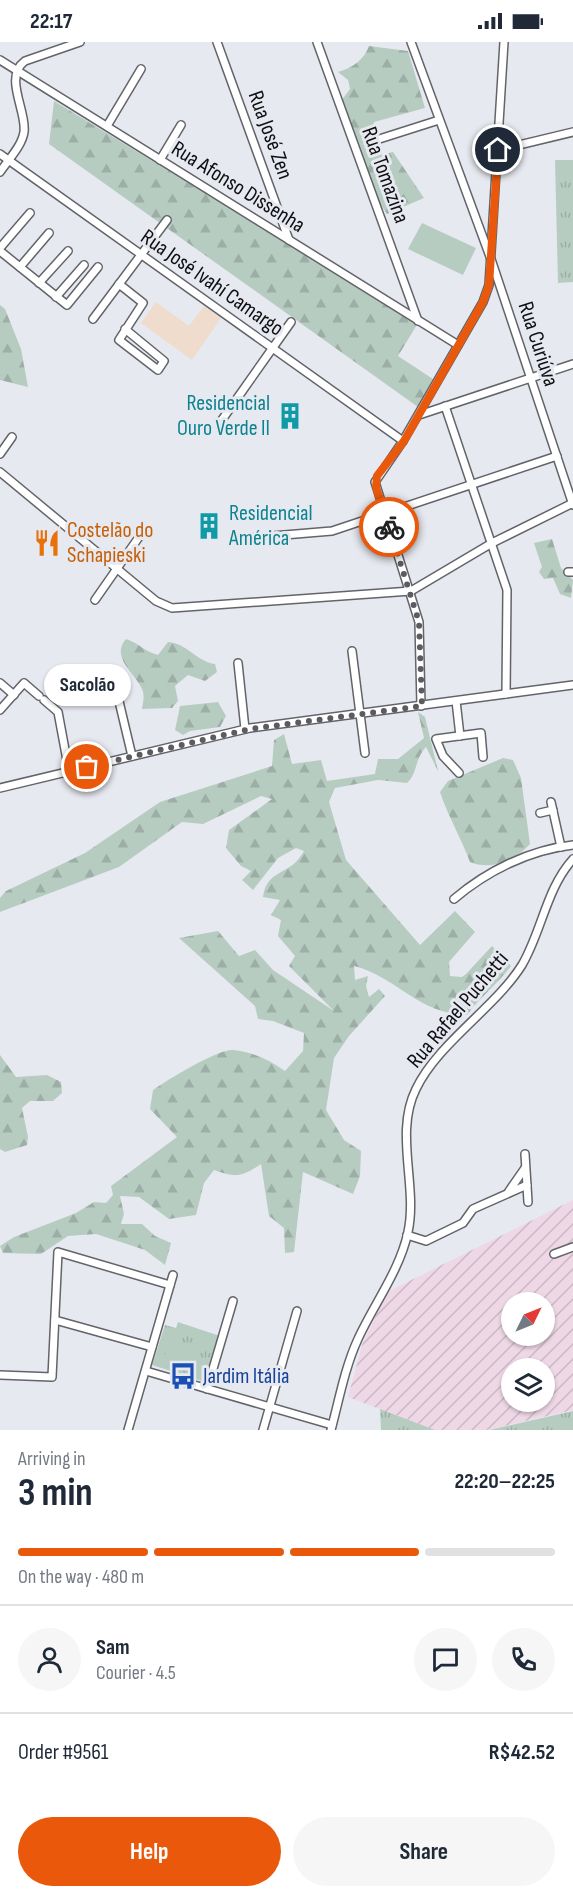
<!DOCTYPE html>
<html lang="en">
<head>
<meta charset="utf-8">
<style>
  :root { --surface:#fff; --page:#f6f6f7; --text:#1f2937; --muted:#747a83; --line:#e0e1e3; --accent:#ea580c }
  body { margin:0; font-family:"Sofia Sans Condensed",sans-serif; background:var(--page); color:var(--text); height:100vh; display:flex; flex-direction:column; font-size:22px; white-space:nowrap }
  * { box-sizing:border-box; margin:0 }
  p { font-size:20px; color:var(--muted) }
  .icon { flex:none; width:33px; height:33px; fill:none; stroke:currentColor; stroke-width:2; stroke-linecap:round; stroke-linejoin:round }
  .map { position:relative; height:1388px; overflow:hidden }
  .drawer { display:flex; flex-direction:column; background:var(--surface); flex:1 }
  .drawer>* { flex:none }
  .needle { width:39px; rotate:47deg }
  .controls { position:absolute; left:501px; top:1250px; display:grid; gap:12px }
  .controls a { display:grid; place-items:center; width:54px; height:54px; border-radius:50%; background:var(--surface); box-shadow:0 2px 4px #0004; font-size:30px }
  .pin { position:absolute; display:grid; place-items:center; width:51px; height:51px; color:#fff; margin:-26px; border:3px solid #fff; border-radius:50%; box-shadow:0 2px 6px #0007 }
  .courier { position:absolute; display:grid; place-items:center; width:60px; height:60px; margin:-30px; border:4px solid #ea580c; border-radius:50%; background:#fff; color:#222; box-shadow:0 2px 8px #0007 }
  .bubble { position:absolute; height:42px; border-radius:21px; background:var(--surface); box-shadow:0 2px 4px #0004; font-size:20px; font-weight:700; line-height:42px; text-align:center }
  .head em { font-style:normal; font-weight:700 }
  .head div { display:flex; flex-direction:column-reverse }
  .head { display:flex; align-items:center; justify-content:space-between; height:102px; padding:0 18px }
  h1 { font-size:39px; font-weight:700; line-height:45px }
  .bar { display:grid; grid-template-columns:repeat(4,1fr); gap:9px 6px; align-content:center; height:72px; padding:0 18px }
  .bar i { height:8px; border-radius:4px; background:var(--line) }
  .bar .active { background:var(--accent) }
  .bar p { grid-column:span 4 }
  .line { display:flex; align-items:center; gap:15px; padding:0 18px; border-top:2px solid var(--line) }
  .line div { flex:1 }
  .round { display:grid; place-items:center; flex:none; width:63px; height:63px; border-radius:32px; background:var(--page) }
  .cta { display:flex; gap:12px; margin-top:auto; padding:12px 18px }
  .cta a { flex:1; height:69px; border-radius:36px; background:var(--accent); color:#fff; font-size:24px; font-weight:700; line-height:69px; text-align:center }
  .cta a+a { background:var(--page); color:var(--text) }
  .status { display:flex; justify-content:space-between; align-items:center; height:42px; padding:0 30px; background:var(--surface); direction:ltr }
  .status svg { height:16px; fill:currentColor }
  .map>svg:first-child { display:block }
</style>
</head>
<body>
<div class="status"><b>22:17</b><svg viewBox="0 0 49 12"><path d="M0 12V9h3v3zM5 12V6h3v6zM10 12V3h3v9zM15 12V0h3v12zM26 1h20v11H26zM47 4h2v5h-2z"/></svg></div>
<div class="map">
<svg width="573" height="1388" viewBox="0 0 573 1388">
  <defs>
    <pattern id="industrial-furrows" width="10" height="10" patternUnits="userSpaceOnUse" patternTransform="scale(1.5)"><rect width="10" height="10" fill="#eed8e6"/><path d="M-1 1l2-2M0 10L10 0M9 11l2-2" fill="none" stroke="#cbb8c4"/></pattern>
    <pattern id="grass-tufts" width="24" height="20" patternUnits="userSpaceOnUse" patternTransform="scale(1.5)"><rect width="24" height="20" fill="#b7ccc1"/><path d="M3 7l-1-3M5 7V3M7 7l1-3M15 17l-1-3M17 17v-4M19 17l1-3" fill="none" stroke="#9caea5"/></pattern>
    <pattern id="forest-firs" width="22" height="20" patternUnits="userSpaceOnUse" patternTransform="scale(1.5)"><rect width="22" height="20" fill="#b7ccc1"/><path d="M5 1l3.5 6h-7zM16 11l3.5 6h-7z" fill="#9caea5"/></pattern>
  </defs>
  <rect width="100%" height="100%" fill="#e7e9f0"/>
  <path fill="url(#industrial-furrows)" fill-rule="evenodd" d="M573 1158V1368L487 1388H435L348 1355 362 1303 387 1250ZM512 1260H544V1293H512ZM512 1326H544V1359H512Z"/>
  <polygon fill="#efdccc" points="156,260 189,284 204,264 221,276 192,318 141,281"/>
  <g fill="url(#grass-tufts)">
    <polygon points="555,118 573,118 573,240 558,241"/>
    <polygon points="178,1280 220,1294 205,1340 152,1323 165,1283 176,1286"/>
    <polygon points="380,1367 435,1388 381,1388"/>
    <polygon points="573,1369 573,1388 489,1388"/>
  </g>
  <g fill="url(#forest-firs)">
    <path d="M369 4 408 9 425 66 374 80 371 96 364 98 367 107 374 114 393 110 424 156 387 172 375 154 341 59 350 47 348 38 338 30C352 26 364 18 369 4Z"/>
    <polygon points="54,59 418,281 398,314 433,337 418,365 49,102"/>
    <polygon points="0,263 5,267 21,307 28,345 0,338"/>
    <polygon points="552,497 561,526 573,538 571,556 560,552 553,536 544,537 539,530 542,525 534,501"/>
    <path d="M126 597C139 601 145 610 158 613L168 600C187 601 197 620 215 622L217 630 205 639 188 633 175 644 178 659 172 666 142 667C143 660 145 654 142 647 135 631 110 615 126 597Z"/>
    <polygon points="218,660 226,674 220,685 190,689 183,693 175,688 180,664"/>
    <path d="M418 670 425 675 438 729 426 705C414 718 418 731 407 741L378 738 335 746 329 760 346 818 420 903 455 869 475 890 449 920 450 934 462 935 466 932 492 904 511 924C498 942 480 955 467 973 418 972 397 935 354 924L355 938 368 934 366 944 369 955 379 947 385 954 349 994 334 1016 326 1068 344 1098 361 1109 360 1134 353 1152 303 1130 294 1210 285 1211 284 1186 269 1174 261 1122C242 1135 236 1136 214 1128L204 1141 196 1173 169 1177 139 1155 120 1154 124 1172 121 1182H142L155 1194 171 1201 165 1223 145 1208 96 1192 68 1194 41 1212 3 1211 0 1204 14 1195 76 1171 94 1160 106 1161 113 1153 111 1144 177 1095 150 1067 153 1048C167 1038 218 1007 233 1008 253 1010 269 1018 285 1029L303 1009 304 991 273 979 258 977 255 964 179 896 218 889 239 914 255 908 273 928 334 969 289 924 295 914 278 894 281 878 271 873 280 858 263 855C266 835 276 834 291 824 296 821 301 814 304 809L296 806 278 816 253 848 242 838 251 829 241 824 226 806 229 788 272 757 261 754 203 782 182 780 119 825 0 870V856L6 849 85 811 160 760 272 724 274 698 284 692 292 722 321 718 327 739 375 732 378 717H398L424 696Z"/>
    <path d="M503 716 513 718 521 736 530 802C516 818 490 829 470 820 461 796 448 774 440 750L448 739Z"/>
    <polygon points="0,1013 16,1035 47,1033 61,1040 62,1051 53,1059 30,1059 22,1066 28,1095 27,1103 5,1110 0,1107"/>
  </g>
  <g fill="#b7ccc1">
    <polygon points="422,181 476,206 463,233 408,207"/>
    <polygon points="168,1304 203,1316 197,1333 162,1321"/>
  </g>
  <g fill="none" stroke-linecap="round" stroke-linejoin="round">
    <defs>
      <g id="minor">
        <polyline points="217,0 289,198"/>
        <polyline points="317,0 418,279"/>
        <polyline points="411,0 492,220 573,463"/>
        <polyline points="0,18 458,303"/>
        <polyline points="107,84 141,27"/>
        <polyline points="373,99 439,78"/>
        <polyline points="498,108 573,90"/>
        <polyline points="0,112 403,399"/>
        <polyline points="160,118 181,83"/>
        <path d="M0 130C8 118 22 104 24 90 27 69 3 35 25 19L80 0"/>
        <polyline points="0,206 30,171"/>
        <polyline points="0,209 67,263 98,225"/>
        <polyline points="20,225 49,191"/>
        <polyline points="39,241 68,209"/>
        <polyline points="119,242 143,261 119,298 158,328 164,319 125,287"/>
        <polyline points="56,255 84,223"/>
        <polyline points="93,277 167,178"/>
        <polyline points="445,364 507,548 506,652"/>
        <polyline points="419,373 573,322"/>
        <polyline points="219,382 291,280"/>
        <polyline points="0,412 12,395"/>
        <polyline points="0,430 156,559 172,566 411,549 492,501 573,461"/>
        <polyline points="247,496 332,489 557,414"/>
        <polyline points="568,530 573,530"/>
        <polyline points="95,558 139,495"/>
        <polyline points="352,609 365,711"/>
        <polyline points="238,621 245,687"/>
        <polyline points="0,641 14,653"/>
        <polyline points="117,651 132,714"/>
        <polyline points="44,658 58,670 69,729"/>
        <polyline points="456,659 460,694"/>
        <polyline points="421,664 419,580 375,440 403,399 483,260 489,243 504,0"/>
        <polyline points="0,668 24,641 39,654"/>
        <polyline points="459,731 443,714 436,697 481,691 483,715"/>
        <polyline points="0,746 250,686 573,643"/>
        <polyline points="551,760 561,805"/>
        <polyline points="540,771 553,768"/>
        <path d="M454 857C487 829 529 808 573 803"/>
        <polyline points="525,1112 528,1160"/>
        <polyline points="509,1149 525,1126"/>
        <polyline points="407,1193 426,1199 463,1181 473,1167 527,1143"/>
        <polyline points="554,1212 573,1205"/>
        <polyline points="55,1278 152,1305"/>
        <polyline points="146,1329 332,1383"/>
        <polyline points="0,1333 52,1335 58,1210 170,1243"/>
        <polyline points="207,1347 233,1259"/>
        <polyline points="128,1388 173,1233"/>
        <polyline points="263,1388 297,1269"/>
        <path d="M331 1388C339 1358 345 1325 358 1297 374 1262 400 1228 408 1190 418 1144 394 1091 416 1047 438 1001 495 966 522 923 542 889 546 847 573 817"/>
      </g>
    </defs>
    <use href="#minor" stroke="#62646a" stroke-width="10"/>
    <use href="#minor" stroke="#fff" stroke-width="7"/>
  </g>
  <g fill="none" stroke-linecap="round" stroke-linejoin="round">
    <polyline stroke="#5b5b60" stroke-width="6" stroke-dasharray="0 10.8" points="87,725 250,687 422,664 419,580 389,485"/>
    <polyline stroke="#ea580c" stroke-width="8" points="389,485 376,445 377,434 404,399 483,260 489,243 498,108"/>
  </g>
  <defs>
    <symbol id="building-bare" viewBox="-9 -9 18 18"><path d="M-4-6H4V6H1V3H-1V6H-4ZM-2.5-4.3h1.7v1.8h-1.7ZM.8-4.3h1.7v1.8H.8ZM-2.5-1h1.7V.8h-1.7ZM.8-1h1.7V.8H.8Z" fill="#0f9aa8" stroke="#e7e9f0" stroke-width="2.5" paint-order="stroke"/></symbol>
    <symbol id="restaurant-bare" viewBox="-9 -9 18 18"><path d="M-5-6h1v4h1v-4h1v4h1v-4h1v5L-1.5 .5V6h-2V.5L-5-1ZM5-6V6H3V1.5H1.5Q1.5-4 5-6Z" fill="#e8710a" stroke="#e7e9f0" stroke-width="2.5" paint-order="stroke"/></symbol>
    <symbol id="bus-bare" viewBox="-9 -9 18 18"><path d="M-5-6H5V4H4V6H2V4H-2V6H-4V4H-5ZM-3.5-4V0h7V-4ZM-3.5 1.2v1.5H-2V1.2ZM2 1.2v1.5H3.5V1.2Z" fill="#1a4fb4" stroke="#e7e9f0" stroke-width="2.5" paint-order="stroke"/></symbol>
  </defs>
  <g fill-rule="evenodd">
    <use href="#building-bare" x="271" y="355" width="38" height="38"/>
    <use href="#building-bare" x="190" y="465" width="38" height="38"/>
    <use href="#restaurant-bare" x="28" y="482" width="38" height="38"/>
    <use href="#bus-bare" x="164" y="1315" width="38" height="38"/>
  </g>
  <g text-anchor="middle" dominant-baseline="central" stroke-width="6" stroke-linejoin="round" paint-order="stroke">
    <g font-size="22" fill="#0f0f12" stroke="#e7e9f0">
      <text transform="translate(270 93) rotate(70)">Rua José Zen</text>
      <text transform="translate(385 133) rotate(70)">Rua Tomazina</text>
      <text transform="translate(238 145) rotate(32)">Rua Afonso Dissenha</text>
      <text transform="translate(212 241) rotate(35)">Rua José Ivahí Camargo</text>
      <text transform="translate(538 302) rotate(72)">Rua Curiúva</text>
      <text transform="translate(458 968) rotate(-50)">Rua Rafael Puchetti</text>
    </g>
    <g font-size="22" fill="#0d838f" stroke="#e7e9f0" text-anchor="end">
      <text x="270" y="361">Residencial<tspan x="270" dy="25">Ouro Verde II</tspan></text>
      <text x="229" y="471" text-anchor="start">Residencial<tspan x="229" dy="25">América</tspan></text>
    </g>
    <g font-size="22" fill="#c56008" stroke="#e7e9f0" text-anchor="start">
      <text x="67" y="488">Costelão do<tspan x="67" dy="25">Schapieski</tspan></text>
    </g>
    <g font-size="22" fill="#164399" stroke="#e7e9f0" text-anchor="start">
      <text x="203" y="1334">Jardim Itália</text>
    </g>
  </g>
</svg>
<div class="controls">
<a><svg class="needle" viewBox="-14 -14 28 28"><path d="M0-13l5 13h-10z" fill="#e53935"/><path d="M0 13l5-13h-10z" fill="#747a83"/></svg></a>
<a><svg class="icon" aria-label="layers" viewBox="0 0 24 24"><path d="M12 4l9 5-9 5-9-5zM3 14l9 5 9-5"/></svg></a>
</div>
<div class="pin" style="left:87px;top:725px;background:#ea580c"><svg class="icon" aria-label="bag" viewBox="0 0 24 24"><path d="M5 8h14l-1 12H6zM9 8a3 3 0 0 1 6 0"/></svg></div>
<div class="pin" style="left:498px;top:108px;background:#1f2937"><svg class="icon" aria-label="home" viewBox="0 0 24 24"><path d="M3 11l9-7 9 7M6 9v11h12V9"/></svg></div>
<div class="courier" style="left:389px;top:485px"><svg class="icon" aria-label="bike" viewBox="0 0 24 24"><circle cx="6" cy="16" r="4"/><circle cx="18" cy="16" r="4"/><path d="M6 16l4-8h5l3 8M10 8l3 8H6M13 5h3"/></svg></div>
<div class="bubble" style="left:44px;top:622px;width:87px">Sacolão</div>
</div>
<section class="drawer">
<div class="head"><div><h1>3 min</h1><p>Arriving in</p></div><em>22:20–22:25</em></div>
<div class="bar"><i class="active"></i><i class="active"></i><i class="active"></i><i></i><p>On the way · 480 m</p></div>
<div class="line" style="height:108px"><a class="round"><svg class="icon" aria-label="person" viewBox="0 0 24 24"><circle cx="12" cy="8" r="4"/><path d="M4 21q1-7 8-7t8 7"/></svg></a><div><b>Sam</b><p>Courier · 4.5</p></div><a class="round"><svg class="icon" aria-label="chat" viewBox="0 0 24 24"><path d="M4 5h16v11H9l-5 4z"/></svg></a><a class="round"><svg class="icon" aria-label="phone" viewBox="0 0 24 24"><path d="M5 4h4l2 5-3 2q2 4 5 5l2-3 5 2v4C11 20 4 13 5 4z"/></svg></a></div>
<div class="line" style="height:78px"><div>Order #9561</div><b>R$42.52</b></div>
<div class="cta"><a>Help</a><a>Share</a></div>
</section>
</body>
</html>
